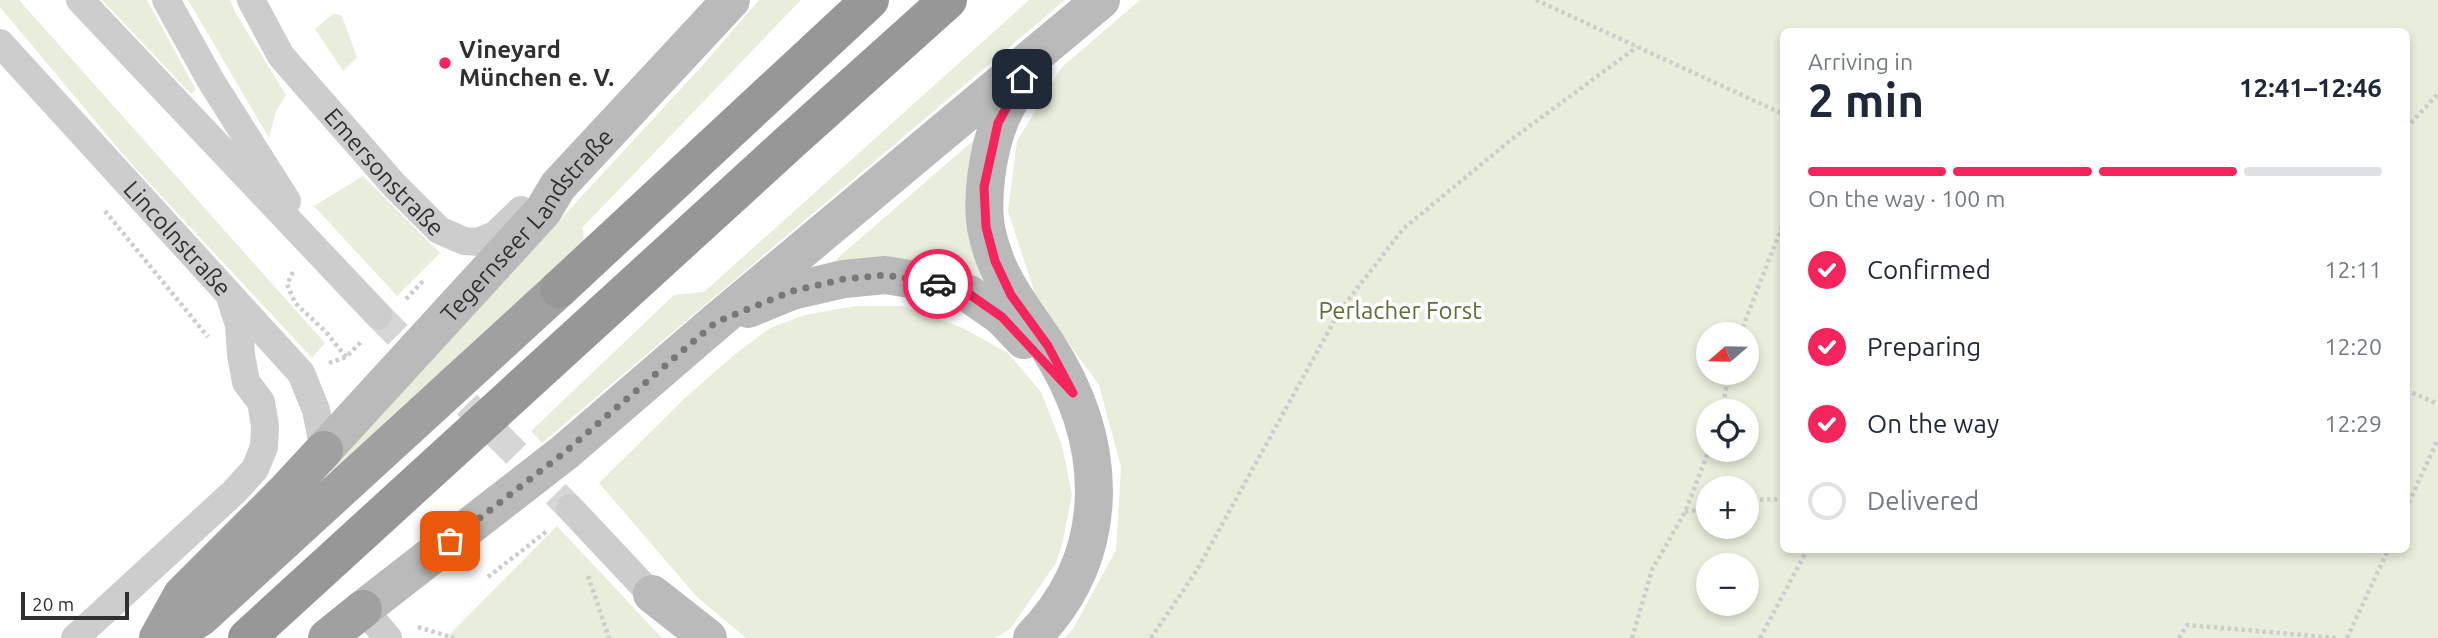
<!DOCTYPE html>
<html lang="en">
<head>
<meta charset="utf-8">
<style>
  :root { --surface:#fff; --page:#f6f6f7; --text:#1f2937; --muted:#747a83; --line:#e0e1e3; --accent:#f3255c }
  body { margin:0; font-family:Ubuntu,sans-serif; background:var(--page); color:var(--text); height:100vh; display:flex; flex-direction:column; font-size:26px; white-space:nowrap }
  * { box-sizing:border-box; margin:0 }
  p { font-size:23px; color:var(--muted) }
  .icon { flex:none; width:38px; height:38px; fill:none; stroke:currentColor; stroke-width:2; stroke-linecap:round; stroke-linejoin:round }
  .map { position:relative; flex:1; overflow:hidden }
  .sheet { position:absolute; left:1780px; top:28px; width:630px; height:525px; display:flex; flex-direction:column; background:var(--surface); border-radius:10px; box-shadow:0 4px 10px #0003 }
  .sheet>* { flex:none }
  .needle { width:46px; rotate:250deg }
  .fabs { position:absolute; left:1696px; top:322px; display:grid; gap:14px }
  .fabs a { display:grid; place-items:center; width:63px; height:63px; border-radius:50%; background:var(--surface); box-shadow:0 4px 10px #0003; font-size:35px }
  .scale { position:absolute; left:21px; bottom:18px; width:108px; box-sizing:border-box; padding-left:7px; border:4px solid #303030; border-top:0; font-size:19px; line-height:24px; white-space:nowrap; color:#303030; -webkit-text-stroke:5px #fff; paint-order:stroke }
  .pin { position:absolute; display:grid; place-items:center; width:60px; height:60px; color:#fff; margin:-30px; border-radius:14px; box-shadow:0 4px 10px #0006 }
  .courier { position:absolute; display:grid; place-items:center; width:70px; height:70px; margin:-35px; border:5px solid #f3255c; border-radius:50%; background:#fff; color:#222; box-shadow:0 2px 9px #0007 }
  .summary em { font-style:normal; font-weight:700 }
  .summary div { display:flex; flex-direction:column-reverse }
  .summary { display:flex; align-items:center; justify-content:space-between; height:119px; padding:0 28px }
  h1 { font-size:46px; font-weight:700; line-height:52px }
  .bar { display:grid; grid-template-columns:repeat(4,1fr); gap:10px 7px; align-content:center; height:84px; padding:0 28px }
  .bar i { height:9px; border-radius:5px; background:var(--line) }
  .bar .on { background:var(--accent) }
  .bar p { grid-column:span 4 }
  ol { padding:0 28px; list-style:none }
  li { display:flex; align-items:center; gap:21px; height:77px }
  li p { margin-inline-start:auto }
  li .icon { padding:7px; border-radius:50%; background:var(--accent); color:#fff; stroke-width:4 }
  li:last-child { color:var(--muted) }
  li i { width:38px; height:38px; border:4px solid var(--line); border-radius:50% }
  .map>svg:first-child { display:block }
</style>
</head>
<body>
<div class="map">
<svg width="2438" height="638" viewBox="0 0 2438 638">
  <rect width="100%" height="100%" fill="#fff"/>
  <g fill="#e9eedc" fill-rule="evenodd">
    <polygon points="0,0 19,0 325,343 312,358 127,159 0,7"/>
    <polygon points="102,0 147,0 196,90 191,94"/>
    <polygon points="188,0 230,0 235,12 286,95 276,111 269,138"/>
    <polygon points="759,0 801,0 583,227 584,247 334,473 330,469 701,67"/>
    <polygon points="1029,0 1065,0 542,443 531,431 674,295 704,292"/>
    <path d="M1140 0H2438V638H1064L1073 629 1116 550 1121 467 1099 385 1037 300 1008 211 1017 141 1062 67ZM1783 32H2406V550H1783ZM1708 334H1746V373H1708ZM1708 411H1746V450H1708ZM1708 488H1746V527H1708ZM1708 565H1746V604H1708Z"/>
    <polygon points="334,13 342,16 357,57 343,71 315,29"/>
    <polygon points="974,140 992,289 957,270 907,262 832,263"/>
    <polygon points="363,176 440,253 397,296 314,206"/>
    <polygon points="855,306 903,306 963,328 1008,353 1041,392 1062,445 1072,494 1063,541 1056,563 1010,629 996,638 746,638 696,596 599,483 685,398 734,355 770,328 805,315"/>
    <polygon points="557,526 662,638 446,638"/>
  </g>
  <g fill="none" stroke-linecap="round" stroke-linejoin="round">
    <polyline stroke="#d6d6d6" stroke-width="28" stroke-dasharray="28 14" stroke-linecap="butt" points="378,315 570,508"/>
    <g stroke="#cdcdcd" stroke-width="4.5" stroke-dasharray="3.5 3.5" stroke-linecap="butt">
      <polyline points="1536,0 1783,114"/>
      <polyline points="2406,128 2438,94"/>
      <polyline points="105,211 208,337"/>
      <polyline points="293,272 287,284 295,303 326,332 346,357"/>
      <polyline points="406,299 424,280"/>
      <polyline points="1740,334 1783,224"/>
      <polyline points="329,363 346,357 362,341"/>
      <polyline points="2406,390 2438,404"/>
      <polyline points="1722,411 1729,373"/>
      <polyline points="1746,500 1783,499"/>
      <polyline points="2406,509 2438,439"/>
      <polyline points="1685,512 1708,508"/>
      <polyline points="588,576 609,638"/>
      <polyline points="488,577 547,531"/>
      <polyline points="418,627 454,638"/>
      <polyline points="1151,638 1197,570 1339,312 1403,229 1512,139 1637,47"/>
      <polyline points="1632,638 1652,570 1685,512 1709,450"/>
      <polyline points="1760,638 1807,550"/>
      <polyline points="2179,638 2187,625 2338,638"/>
      <polyline points="2347,638 2388,550"/>
    </g>
    <g stroke="#cdcdcd" stroke-width="28">
      <polyline points="80,0 378,315"/>
      <polyline points="166,0 211,81 287,201"/>
      <path id="s1" d="M251 0 281 56 395 186 439 230 464 241 478 242 495 235 521 210"/>
      <path id="s2" d="M0 43 301 373 316 410 324 450"/>
      <polyline points="570,508 664,608"/>
      <polyline points="363,609 388,638"/>
      <polyline points="75,638 234,492 255,469 264,447 265,426 261,402 246,382 241,355 239,325 231,300"/>
    </g>
    <g stroke="#bababa" stroke-width="38">
      <path d="M1024 75C1016 91 1005 106 999 123 988 151 981 197 986 228 995 276 1021 306 1047 345 1109 441 1115 553 1032 638"/>
      <polyline points="748,309 792,291 844,279 885,275 935,283 969,294 1002,317 1024,340"/>
      <path id="s3" d="M324 450 543 211 558 186 731 0"/>
      <polyline points="652,594 708,638"/>
      <polyline points="363,609 565,452 716,322 1101,0"/>
    </g>
    <g stroke="#a0a0a0" stroke-width="38">
      <polyline points="158,638 182,595 287,490 324,450"/>
      <polyline points="169,638 201,617 559,289"/>
      <polyline points="327,638 363,609"/>
    </g>
    <g stroke="#979797" stroke-width="38">
      <polyline points="559,289 870,0"/>
      <polyline points="247,638 791,141 948,0"/>
    </g>
  </g>
  <g fill="none" stroke-linecap="round" stroke-linejoin="round">
    <polyline stroke="#787878" stroke-width="7" stroke-dasharray="0 12.6" points="450,541 565,452 716,322 792,291 844,279 886,275 938,284"/>
    <polyline stroke="#f3255c" stroke-width="9" points="938,284 969,294 1002,317 1073,393 1048,346 1011,295 995,261 986,227 984,187 998,123 1022,79"/>
  </g>
  <circle fill="#f3255c" stroke="#fff" stroke-width="2.5" cx="445" cy="63" r="7"/>
  <g text-anchor="middle" dominant-baseline="central" stroke-width="7" stroke-linejoin="round" paint-order="stroke">
    <g font-size="24" font-weight="bold" fill="#303030" stroke="#fff" text-anchor="start">
      <text x="459" y="49">Vineyard<tspan x="459" dy="28">München e. V.</tspan></text>
    </g>
    <g font-size="24" fill="#303030" stroke="#fff">
      <text stroke="none"><textPath href="#s1" startOffset="219">Emersonstraße</textPath></text>
      <text stroke="none"><textPath href="#s3" startOffset="303">Tegernseer Landstraße</textPath></text>
      <text stroke="none"><textPath href="#s2" startOffset="264">Lincolnstraße</textPath></text>
    </g>
    <g font-size="24" fill="#5d6f39" stroke="#fff">
      <text x="1400" y="310">Perlacher Forst</text>
    </g>
  </g>
</svg>
<div class="fabs">
<a><svg class="needle" viewBox="-14 -14 28 28"><path d="M0-13l5 13h-10z" fill="#e53935"/><path d="M0 13l5-13h-10z" fill="#747a83"/></svg></a>
<a><svg class="icon" aria-label="locate" viewBox="0 0 24 24"><circle cx="12" cy="12" r="6"/><path d="M12 2v4M12 18v4M2 12h4M18 12h4"/></svg></a>
<a>+</a>
<a>−</a>
</div>
<div class="scale">20 m</div>
<div class="pin" style="left:450px;top:541px;background:#ea580c"><svg class="icon" aria-label="bag" viewBox="0 0 24 24"><path d="M5 8h14l-1 12H6zM9 8a3 3 0 0 1 6 0"/></svg></div>
<div class="pin" style="left:1022px;top:79px;background:#1f2937"><svg class="icon" aria-label="home" viewBox="0 0 24 24"><path d="M3 11l9-7 9 7M6 9v11h12V9"/></svg></div>
<div class="courier" style="left:938px;top:284px"><svg class="icon" aria-label="car" viewBox="0 0 24 24"><path d="M5 17H2v-5l4-1 3-4h7l3 4 3 1v5h-3M9 17h6M6 11h13"/><circle cx="7" cy="17" r="2"/><circle cx="17" cy="17" r="2"/></svg></div>
<section class="sheet">
<div class="summary"><div><h1>2 min</h1><p>Arriving in</p></div><em>12:41–12:46</em></div>
<div class="bar"><i class="on"></i><i class="on"></i><i class="on"></i><i></i><p>On the way · 100 m</p></div>
<ol>
<li><svg class="icon" aria-label="check" viewBox="0 0 24 24"><path d="M5 12l5 5 9-10"/></svg>Confirmed<p>12:11</p></li>
<li><svg class="icon" aria-label="check" viewBox="0 0 24 24"><path d="M5 12l5 5 9-10"/></svg>Preparing<p>12:20</p></li>
<li><svg class="icon" aria-label="check" viewBox="0 0 24 24"><path d="M5 12l5 5 9-10"/></svg>On the way<p>12:29</p></li>
<li><i></i>Delivered</li>
</ol>
</section>
</div>
</body>
</html>
